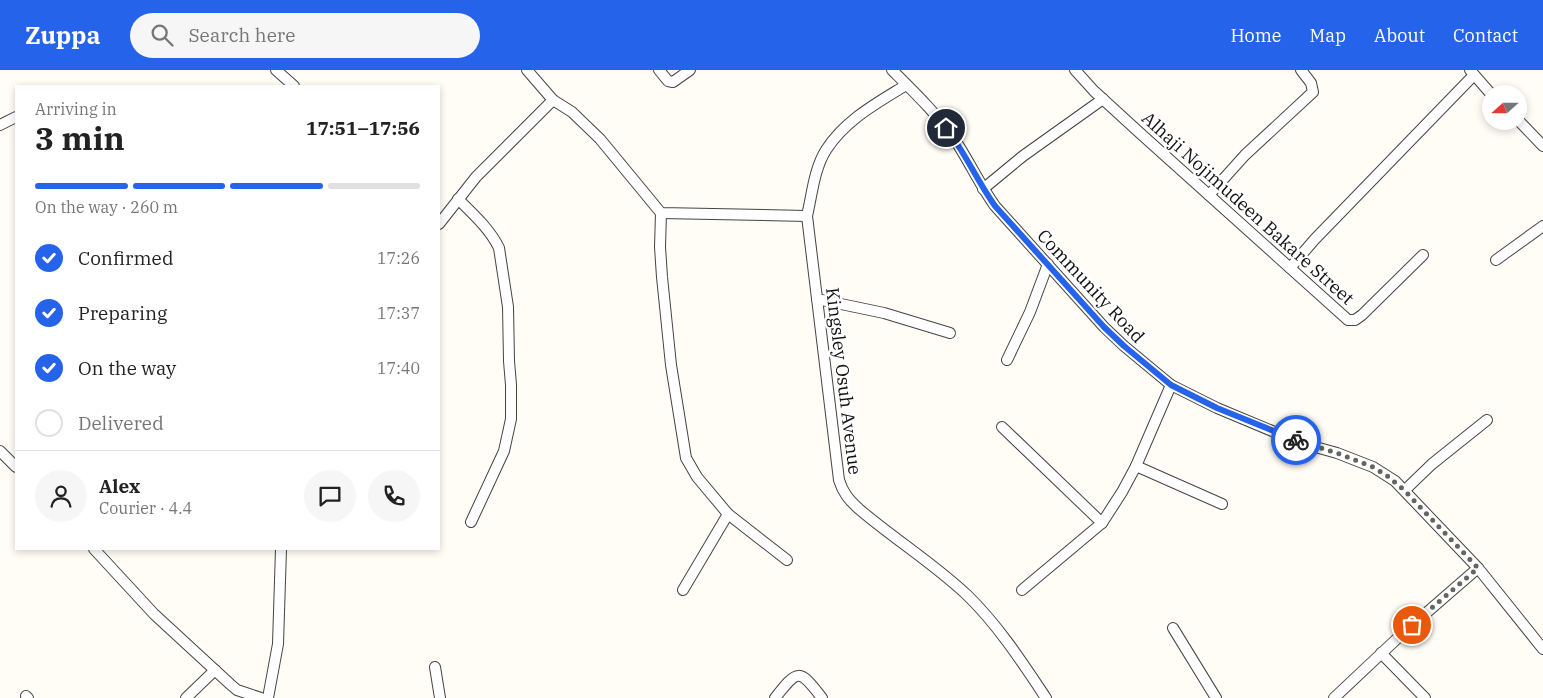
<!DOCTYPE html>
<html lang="en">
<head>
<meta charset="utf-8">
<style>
  :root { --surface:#fff; --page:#f6f6f6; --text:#222; --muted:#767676; --line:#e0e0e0; --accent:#2563eb }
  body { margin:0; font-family:"IBM Plex Serif",serif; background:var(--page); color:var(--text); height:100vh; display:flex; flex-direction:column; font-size:19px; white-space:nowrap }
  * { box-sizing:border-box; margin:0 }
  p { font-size:16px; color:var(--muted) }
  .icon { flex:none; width:28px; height:28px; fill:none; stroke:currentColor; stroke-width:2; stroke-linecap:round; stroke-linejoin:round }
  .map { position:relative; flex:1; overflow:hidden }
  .details { position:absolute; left:15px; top:15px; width:425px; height:465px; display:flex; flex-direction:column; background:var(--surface); border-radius:0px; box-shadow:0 2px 8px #0003 }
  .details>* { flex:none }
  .needle { width:32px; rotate:249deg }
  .buttons { position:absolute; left:1482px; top:15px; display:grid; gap:10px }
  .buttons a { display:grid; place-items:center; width:45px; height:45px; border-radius:50%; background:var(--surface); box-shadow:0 2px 8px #0003; font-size:25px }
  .pin { position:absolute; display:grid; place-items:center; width:42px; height:42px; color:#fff; margin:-21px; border:2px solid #fff; border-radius:50%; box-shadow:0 1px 5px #0007 }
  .courier { position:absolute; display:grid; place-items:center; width:50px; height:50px; margin:-25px; border:4px solid #2563eb; border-radius:50%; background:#fff; color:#222; box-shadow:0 1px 6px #0007 }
  .headline em { font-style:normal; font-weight:700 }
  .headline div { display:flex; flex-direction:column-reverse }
  .headline { display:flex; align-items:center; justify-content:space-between; height:85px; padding:0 20px }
  h1 { font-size:32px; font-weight:700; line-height:38px }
  .bar { display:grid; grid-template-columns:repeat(4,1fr); gap:8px 5px; align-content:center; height:60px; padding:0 20px }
  .bar i { height:6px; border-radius:4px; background:var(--line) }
  .bar .selected { background:var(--accent) }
  .bar p { grid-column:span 4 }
  .line { display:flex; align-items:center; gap:12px; padding:0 20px; border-top:1px solid var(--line) }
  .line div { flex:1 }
  .round { display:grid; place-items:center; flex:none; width:52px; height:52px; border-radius:26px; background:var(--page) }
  ol { padding:0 20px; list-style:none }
  li { display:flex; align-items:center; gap:15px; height:55px }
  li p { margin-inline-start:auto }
  li .icon { padding:5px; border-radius:50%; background:var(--accent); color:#fff; stroke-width:4 }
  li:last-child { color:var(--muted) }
  li i { width:28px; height:28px; border:2px solid var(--line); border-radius:50% }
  header { display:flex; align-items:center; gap:30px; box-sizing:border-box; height:70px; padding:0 25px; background:var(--accent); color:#fff }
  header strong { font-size:24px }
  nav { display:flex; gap:28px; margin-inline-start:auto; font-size:18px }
  .search { width:350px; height:45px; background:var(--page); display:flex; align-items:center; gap:12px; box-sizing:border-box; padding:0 18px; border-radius:28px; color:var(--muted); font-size:19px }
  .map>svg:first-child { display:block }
</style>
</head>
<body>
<header>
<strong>Zuppa</strong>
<div class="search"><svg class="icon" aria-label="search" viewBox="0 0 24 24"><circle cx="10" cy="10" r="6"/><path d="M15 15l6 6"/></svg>Search here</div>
<nav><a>Home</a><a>Map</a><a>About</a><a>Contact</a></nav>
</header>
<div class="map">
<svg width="1543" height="628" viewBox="0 0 1543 628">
  <rect width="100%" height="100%" fill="#fffdf5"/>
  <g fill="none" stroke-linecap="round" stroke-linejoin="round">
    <defs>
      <g id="minor">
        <polyline points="276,0 294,16"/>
        <polyline points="527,0 553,30 572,42 600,69 661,143 807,146"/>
        <polyline points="659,0 668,11 673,12 690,0"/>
        <path d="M892 0C914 22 937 44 955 70 969 91 980 115 995 136L1104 257 1124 276 1171 315 1217 338 1301 373 1337 383 1373 397 1395 411 1478 498 1543 579"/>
        <polyline points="1075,0 1094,21 1141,64 1348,250 1355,250 1362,245 1423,185"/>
        <polyline points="1470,0 1491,24"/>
        <path d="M906 15C877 33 845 50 826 80 814 99 812 125 807 146L839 410C843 423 849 430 859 439 894 469 933 493 967 525 998 555 1022 592 1046 628"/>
        <polyline points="1519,51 1543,76"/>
        <polyline points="0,55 16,47"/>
        <polyline points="983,119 1023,86 1103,29"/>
        <polyline points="1209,125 1245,85 1313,22 1311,13 1301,0"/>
        <path d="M458 129C472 143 490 159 499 178L508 237 509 291 511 315V349L504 381 471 452"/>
        <polyline points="661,143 660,177 662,207 671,295 686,388 697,407 728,444 787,490"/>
        <polyline points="439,154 476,107 553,30"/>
        <polyline points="1496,190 1543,156"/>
        <polyline points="1290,198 1315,169 1474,5"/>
        <polyline points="817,229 884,243 950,263"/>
        <polyline points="1007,290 1030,242 1048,194"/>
        <polyline points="1002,357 1102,453"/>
        <polyline points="0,381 16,397"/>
        <polyline points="1136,396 1222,434"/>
        <polyline points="1405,420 1432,394 1487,350"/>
        <polyline points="94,479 154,544 230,614 237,620 261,628"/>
        <polyline points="683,520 728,444"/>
        <polyline points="1022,520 1102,453 1122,422 1136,396 1171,315"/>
        <polyline points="1173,558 1216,628"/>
        <polyline points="1381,583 1425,628"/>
        <polyline points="435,597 440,628"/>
        <polyline points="26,626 28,628"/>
        <polyline points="186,628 215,600"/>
        <polyline points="268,628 278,574 281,479"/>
        <path d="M775 628C798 599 799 598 822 628"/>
        <polyline points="1334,628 1402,564 1478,498"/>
      </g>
    </defs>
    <use href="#minor" stroke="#444" stroke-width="12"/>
    <use href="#minor" stroke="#fff" stroke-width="10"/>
  </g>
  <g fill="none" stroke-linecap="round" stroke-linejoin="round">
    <polyline stroke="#646461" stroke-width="5" stroke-dasharray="0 9" points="1296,370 1337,383 1373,397 1386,405 1404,420 1478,498 1412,555"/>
    <path stroke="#2563eb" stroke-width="6" d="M946 58C965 82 977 111 995 136L1104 257 1124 276 1171 315 1217 338 1296 370"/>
  </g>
  <g text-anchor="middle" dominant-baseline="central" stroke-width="5" stroke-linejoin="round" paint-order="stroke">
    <g font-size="18" fill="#111" stroke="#fff">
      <text transform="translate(1248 138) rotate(42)">Alhaji Nojimudeen Bakare Street</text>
      <text transform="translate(1091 216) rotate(47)">Community Road</text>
      <text transform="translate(844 311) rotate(83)">Kingsley Osuh Avenue</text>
    </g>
  </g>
</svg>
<div class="buttons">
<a><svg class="needle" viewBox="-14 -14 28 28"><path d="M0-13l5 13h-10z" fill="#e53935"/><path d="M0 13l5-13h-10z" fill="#767676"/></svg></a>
</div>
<div class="pin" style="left:1412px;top:555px;background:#ea580c"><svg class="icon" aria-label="bag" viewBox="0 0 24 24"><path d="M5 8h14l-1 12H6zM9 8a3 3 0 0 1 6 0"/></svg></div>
<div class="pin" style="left:946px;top:58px;background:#1f2937"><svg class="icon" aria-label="home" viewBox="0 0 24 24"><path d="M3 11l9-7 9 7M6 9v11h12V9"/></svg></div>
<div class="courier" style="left:1296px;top:370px"><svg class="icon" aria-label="bike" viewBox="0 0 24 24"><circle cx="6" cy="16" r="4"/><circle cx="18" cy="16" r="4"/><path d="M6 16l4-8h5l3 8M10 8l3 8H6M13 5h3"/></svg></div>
<section class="details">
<div class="headline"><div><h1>3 min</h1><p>Arriving in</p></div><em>17:51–17:56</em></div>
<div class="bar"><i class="selected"></i><i class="selected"></i><i class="selected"></i><i></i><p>On the way · 260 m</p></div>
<ol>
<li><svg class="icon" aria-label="check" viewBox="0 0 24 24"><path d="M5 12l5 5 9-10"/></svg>Confirmed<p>17:26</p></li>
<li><svg class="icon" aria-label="check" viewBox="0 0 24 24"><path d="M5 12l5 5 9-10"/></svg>Preparing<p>17:37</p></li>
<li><svg class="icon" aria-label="check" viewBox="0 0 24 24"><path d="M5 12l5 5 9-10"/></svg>On the way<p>17:40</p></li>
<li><i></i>Delivered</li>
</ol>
<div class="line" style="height:90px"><a class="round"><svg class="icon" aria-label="person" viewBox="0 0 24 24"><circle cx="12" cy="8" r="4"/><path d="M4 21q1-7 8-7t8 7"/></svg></a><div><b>Alex</b><p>Courier · 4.4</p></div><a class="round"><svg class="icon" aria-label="chat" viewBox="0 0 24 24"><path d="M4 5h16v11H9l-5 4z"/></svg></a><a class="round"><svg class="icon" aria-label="phone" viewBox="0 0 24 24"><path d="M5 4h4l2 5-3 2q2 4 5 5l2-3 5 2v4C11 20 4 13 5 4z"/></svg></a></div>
</section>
</div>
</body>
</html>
